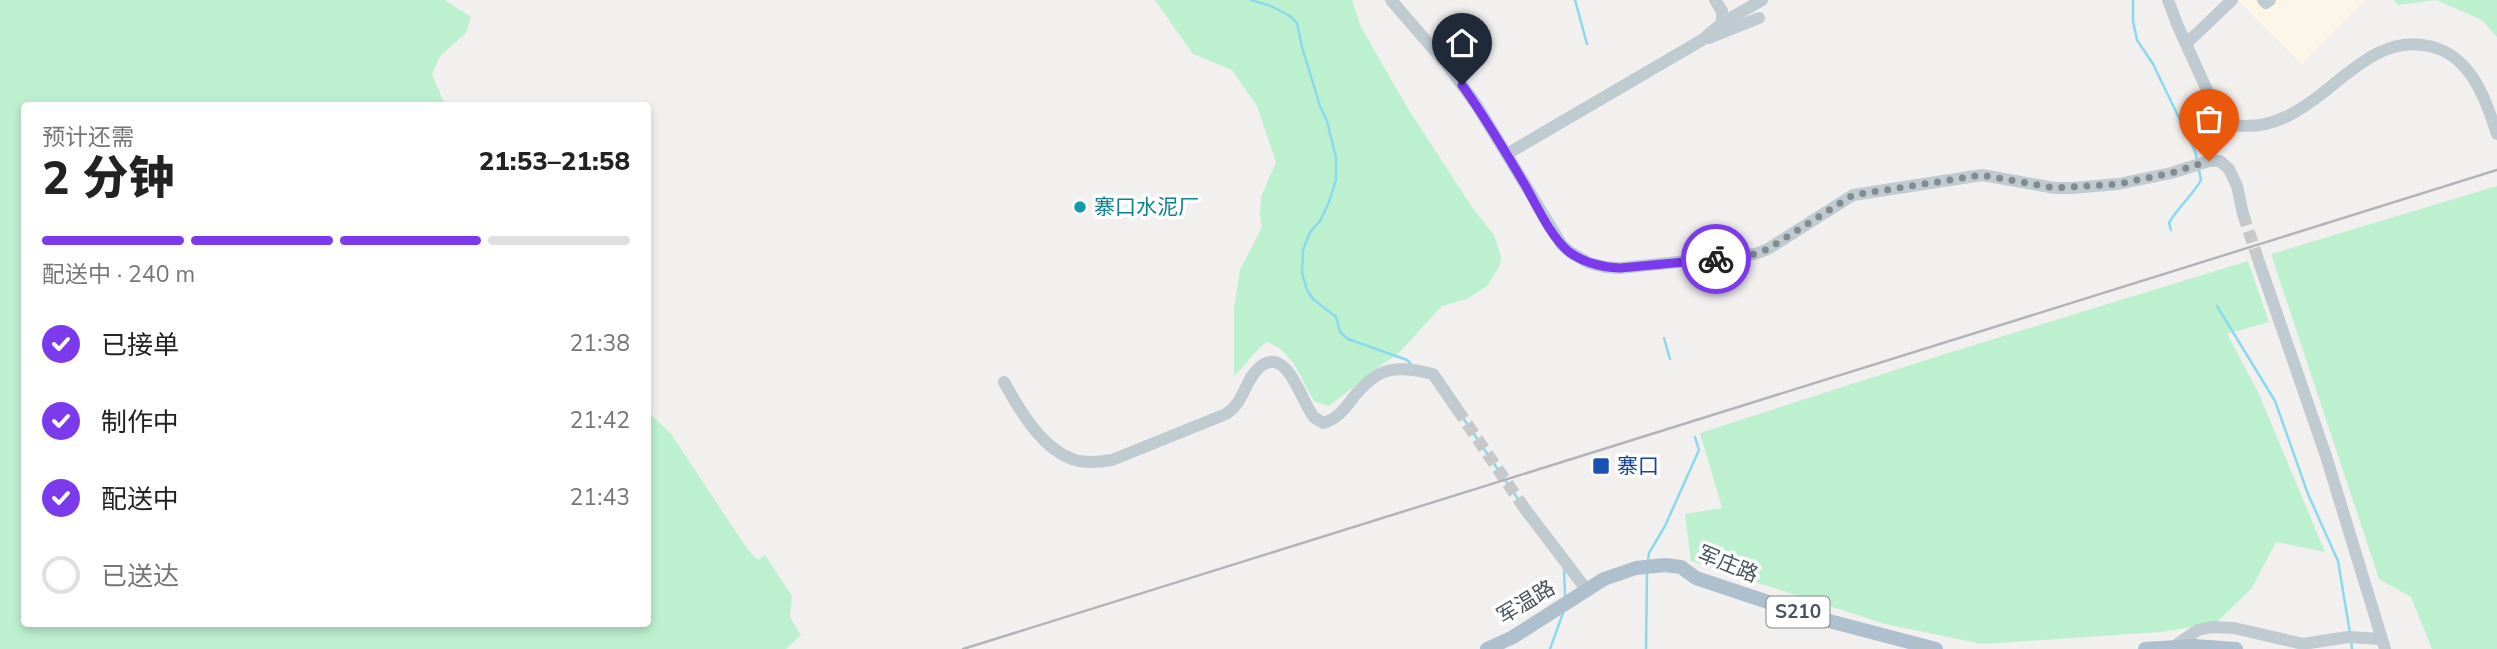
<!DOCTYPE html>
<html lang="zh">
<head>
<meta charset="utf-8">
<style>
  :root { --surface:#fff; --page:#f2f2f2; --text:#222; --muted:#767676; --line:#e0e0e0; --accent:#7c3aed }
  body { margin:0; font-family:"Nunito Sans","Noto Sans SC",sans-serif; background:var(--page); color:var(--text); height:100vh; display:flex; flex-direction:column; font-size:26px; white-space:nowrap }
  * { box-sizing:border-box; margin:0 }
  p { font-size:23px; color:var(--muted) }
  .icon { flex:none; width:38px; height:38px; fill:none; stroke:currentColor; stroke-width:2; stroke-linecap:round; stroke-linejoin:round }
  .map { position:relative; flex:1; overflow:hidden }
  .sheet { position:absolute; left:21px; top:102px; width:630px; height:525px; display:flex; flex-direction:column; background:var(--surface); border-radius:7px; box-shadow:0 4px 10px #0003 }
  .sheet>* { flex:none }
  .pin { position:absolute; display:grid; place-items:center; width:60px; height:60px; color:#fff; margin:-72px -30px; border-radius:50% 50% 50% 0; rotate:-45deg; box-shadow:0 0 7px #0007 }
  .pin .icon { rotate:45deg }
  .courier { position:absolute; display:grid; place-items:center; width:70px; height:70px; margin:-35px; border:5px solid #7c3aed; border-radius:50%; background:#fff; color:#222; box-shadow:0 2px 9px #0007 }
  .head em { font-style:normal; font-weight:800 }
  .head div { display:flex; flex-direction:column-reverse }
  .head { display:flex; align-items:center; justify-content:space-between; height:119px; padding:0 21px }
  h1 { font-size:46px; font-weight:800; line-height:52px }
  .bar { display:grid; grid-template-columns:repeat(4,1fr); gap:10px 7px; align-content:center; height:84px; padding:0 21px }
  .bar i { height:9px; border-radius:5px; background:var(--line) }
  .bar .active { background:var(--accent) }
  .bar p { grid-column:span 4 }
  ol { padding:0 21px; list-style:none }
  li { display:flex; align-items:center; gap:21px; height:77px }
  li p { margin-inline-start:auto }
  li .icon { padding:7px; border-radius:50%; background:var(--accent); color:#fff; stroke-width:4 }
  li:last-child { color:var(--muted) }
  li i { width:38px; height:38px; border:4px solid var(--line); border-radius:50% }
  .map>svg:first-child { display:block }
</style>
</head>
<body>
<div class="map">
<svg width="2497" height="649" viewBox="0 0 2497 649">
  <rect width="100%" height="100%" fill="#f2efef"/>
  <polygon fill="#fcf6e8" points="2238,0 2365,0 2301,64"/>
  <g fill="#bdf0cf">
    <polygon points="0,0 445,0 471,17 466,33 440,56 432,74 445,105 24,105 24,623 648,623 648,413 649,413 671,434 748,550 758,560 765,555 792,596 790,617 801,635 786,649 0,649"/>
    <path d="M1155 0H1352L1361 27 1407 107 1474 210 1494 235 1501 257 1500 265 1487 286 1467 299 1442 306 1397 355 1384 363 1329 406 1315 402C1300 380 1295 352 1267 342 1254 351 1246 365 1234 376V308L1240 270 1262 227 1260 216 1261 197 1276 162 1257 106 1232 70 1193 54Z"/>
    <polygon points="2394,0 2497,0 2497,37 2482,20 2436,0 2398,5"/>
    <polygon points="2497,186 2497,649 2432,649 2411,597 2379,579 2271,254"/>
    <polygon points="2248,261 2269,322 2227,334 2259,394 2325,552 2276,542 2252,588 2216,623 2160,632 1982,644 1885,624 1691,561 1685,514 1722,508 1700,433 1945,354"/>
  </g>
  <g fill="none" stroke-linecap="round" stroke-linejoin="round">
    <g stroke="#89daed" stroke-width="2.5">
      <polyline points="1251,0 1271,6 1290,16 1297,23 1302,47 1320,106 1327,121 1336,158 1336,180 1329,202 1320,221 1310,232 1303,250 1302,273 1307,290 1313,299 1336,317 1340,332 1348,339 1407,360 1412,365"/>
      <polyline points="1575,0 1587,44"/>
      <polyline points="2133,0 2133,21 2137,40 2153,64 2195,151 2197,160"/>
      <path d="M2171 230 2169 223C2178 207 2192 196 2201 180L2199 170"/>
      <polyline points="2217,306 2275,401 2308,494 2338,561 2350,633"/>
      <polyline points="1664,338 1670,359"/>
      <polyline points="1459,412 1522,505"/>
      <polyline points="1648,561 1649,553 1665,526 1699,450 1695,437"/>
      <polyline points="1564,568 1565,596"/>
      <polyline points="2351,640 2352,649"/>
      <polyline points="1550,649 1563,613"/>
      <polyline points="1646,649 1647,571"/>
    </g>
    <g stroke="#c7c8ca" stroke-width="12" stroke-dasharray="12 6" stroke-linecap="butt">
      <polyline points="2243,214 2259,262"/>
      <polyline points="1457,409 1525,509"/>
    </g>
    <g stroke="#bfcad1" stroke-width="12">
      <polyline points="1391,0 1448,66 1476,104 1562,245 1570,252 1589,263 1605,267 1620,268 1755,254 1768,249 1853,195 1982,175 2055,188 2072,188 2118,184 2171,173 2209,161 2220,161 2229,169 2237,186 2243,214"/>
      <path d="M2168 0 2177 24 2211 99 2227 124C2315 143 2351 29 2429 46 2471 55 2485 98 2497 134"/>
      <polyline points="2263,0 2266,3 2270,0"/>
      <polyline points="1722,23 1762,0"/>
      <polyline points="1709,38 1759,18"/>
      <polyline points="2186,44 2232,0"/>
      <polyline points="1507,154 1702,40 1722,23 1722,11 1715,0"/>
      <polyline points="2259,262 2326,456 2385,649"/>
      <path d="M1004 382C1020 411 1044 453 1079 461 1090 463 1101 462 1112 460L1226 414C1245 402 1245 378 1261 366 1288 346 1302 404 1314 417 1314 418 1323 422 1323 423 1337 419 1344 410 1352 399 1378 366 1395 365 1433 374L1457 409"/>
      <polyline points="1525,509 1586,589"/>
      <polyline points="2173,647 2198,630 2212,627 2234,628 2303,644 2348,637 2381,639"/>
    </g>
    <g stroke="#aebfce" stroke-width="14">
      <polyline points="1487,649 1513,637 1604,579 1636,568 1665,565 1681,567 1696,578 1810,616 1936,649"/>
      <polyline points="2145,649 2194,646 2236,649"/>
    </g>
    <polyline stroke="#b1b4b9" stroke-width="2.5" points="963,649 2497,170"/>
  </g>
  <g fill="none" stroke-linecap="round" stroke-linejoin="round">
    <polyline stroke="#838a90" stroke-width="7" stroke-dasharray="0 12.6" points="1716,259 1755,254 1768,249 1853,195 1982,175 2055,188 2118,184 2171,173 2209,161"/>
    <path stroke="#7c3aed" stroke-width="9" d="M1462 85C1485 117 1505 151 1525 185 1537 206 1550 236 1569 252 1584 263 1602 267 1620 268L1716 259"/>
  </g>
  <circle fill="#0f9aa8" stroke="#fff" stroke-width="2.5" cx="1080" cy="207" r="7"/>
  <rect fill="#1a4fb4" stroke="#fff" stroke-width="2.5" x="1592" y="457" width="18" height="18" rx="3.5"/>
  <g text-anchor="middle" dominant-baseline="central" stroke-width="7" stroke-linejoin="round" paint-order="stroke">
    <rect fill="#fff" stroke="#7e878e" stroke-width="2" x="1766.5" y="596.5" width="63" height="31" rx="5"/>
    <g font-size="19" font-weight="bold" fill="#47535d">
      <text x="1798" y="612">S210</text>
    </g>
    <g font-size="21" fill="#0d838f" stroke="#fff" text-anchor="start">
      <text x="1094" y="207">寨口水泥厂</text>
    </g>
    <g font-size="21" fill="#164399" stroke="#fff" text-anchor="start">
      <text x="1617" y="466">寨口</text>
    </g>
    <g font-size="21" fill="#47535d" stroke="#fff">
      <text transform="translate(1728 564) rotate(22)">军庄路</text>
      <text transform="translate(1526 602) rotate(-31)">军温路</text>
    </g>
  </g>
</svg>
<div class="pin" style="left:2209px;top:161px;background:#ea580c"><svg class="icon" aria-label="bag" viewBox="0 0 24 24"><path d="M5 8h14l-1 12H6zM9 8a3 3 0 0 1 6 0"/></svg></div>
<div class="pin" style="left:1462px;top:85px;background:#1f2937"><svg class="icon" aria-label="home" viewBox="0 0 24 24"><path d="M3 11l9-7 9 7M6 9v11h12V9"/></svg></div>
<div class="courier" style="left:1716px;top:259px"><svg class="icon" aria-label="bike" viewBox="0 0 24 24"><circle cx="6" cy="16" r="4"/><circle cx="18" cy="16" r="4"/><path d="M6 16l4-8h5l3 8M10 8l3 8H6M13 5h3"/></svg></div>
<section class="sheet">
<div class="head"><div><h1>2 分钟</h1><p>预计还需</p></div><em>21:53–21:58</em></div>
<div class="bar"><i class="active"></i><i class="active"></i><i class="active"></i><i></i><p>配送中 · 240 m</p></div>
<ol>
<li><svg class="icon" aria-label="check" viewBox="0 0 24 24"><path d="M5 12l5 5 9-10"/></svg>已接单<p>21:38</p></li>
<li><svg class="icon" aria-label="check" viewBox="0 0 24 24"><path d="M5 12l5 5 9-10"/></svg>制作中<p>21:42</p></li>
<li><svg class="icon" aria-label="check" viewBox="0 0 24 24"><path d="M5 12l5 5 9-10"/></svg>配送中<p>21:43</p></li>
<li><i></i>已送达</li>
</ol>
</section>
</div>
</body>
</html>
